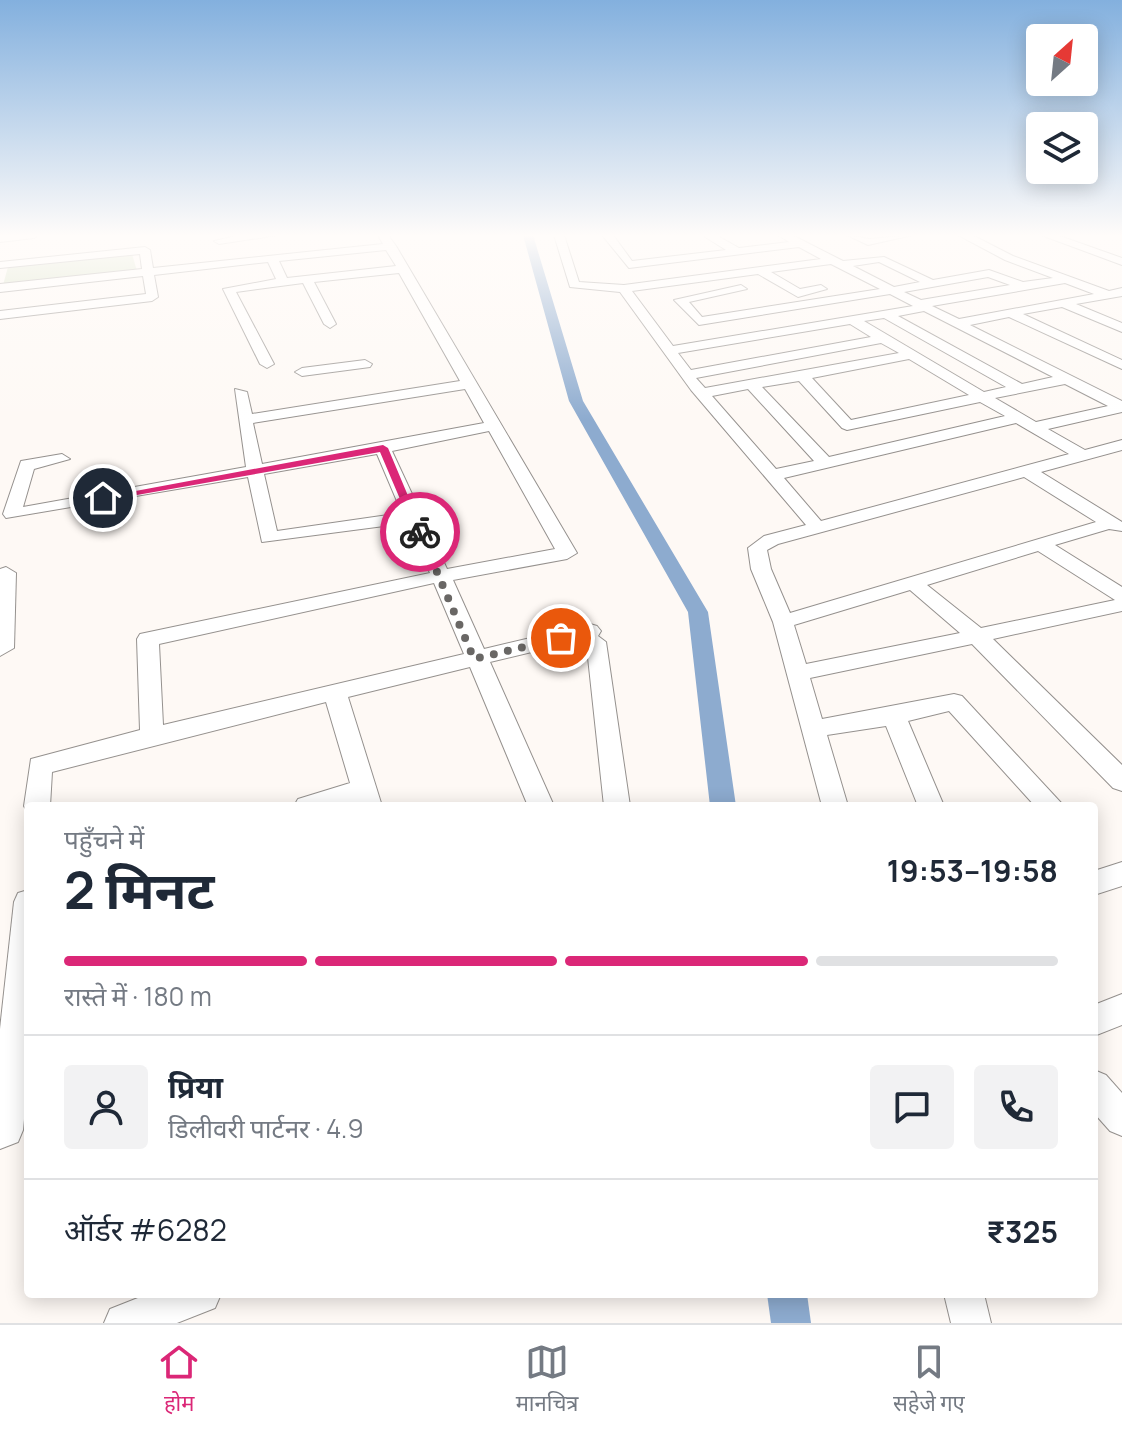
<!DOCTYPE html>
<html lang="hi">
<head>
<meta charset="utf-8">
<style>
  :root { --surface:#fff; --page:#f2f2f3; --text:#1f2937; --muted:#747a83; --line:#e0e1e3; --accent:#db2777 }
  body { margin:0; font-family:Manrope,"Noto Sans Devanagari",sans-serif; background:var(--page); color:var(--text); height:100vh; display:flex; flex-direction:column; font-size:30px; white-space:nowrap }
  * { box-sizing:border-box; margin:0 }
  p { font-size:26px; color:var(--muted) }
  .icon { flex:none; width:44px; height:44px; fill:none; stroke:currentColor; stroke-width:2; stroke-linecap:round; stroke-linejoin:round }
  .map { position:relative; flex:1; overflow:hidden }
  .panel { position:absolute; left:24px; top:802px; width:1074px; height:496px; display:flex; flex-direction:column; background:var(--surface); border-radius:8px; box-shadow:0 4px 20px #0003 }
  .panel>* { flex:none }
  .needle { width:52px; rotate:27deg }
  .fabs { position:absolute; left:1026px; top:24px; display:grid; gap:16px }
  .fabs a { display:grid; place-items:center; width:72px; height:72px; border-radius:8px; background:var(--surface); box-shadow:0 4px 20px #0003; font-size:40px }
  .pin { position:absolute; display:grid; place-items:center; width:68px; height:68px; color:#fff; margin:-34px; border:4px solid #fff; border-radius:50%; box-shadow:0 2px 8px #0007 }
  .courier { position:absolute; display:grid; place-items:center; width:80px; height:80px; margin:-40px; border:6px solid #db2777; border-radius:50%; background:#fff; color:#222; box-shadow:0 2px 10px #0007 }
  .overview em { font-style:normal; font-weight:700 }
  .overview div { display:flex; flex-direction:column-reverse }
  .overview { display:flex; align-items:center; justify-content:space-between; height:136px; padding:0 40px }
  h1 { font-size:52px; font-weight:700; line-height:60px }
  .bar { display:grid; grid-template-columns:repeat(4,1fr); gap:12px 8px; align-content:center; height:96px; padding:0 40px }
  .bar i { height:10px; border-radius:6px; background:var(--line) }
  .bar .on { background:var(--accent) }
  .bar p { grid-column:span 4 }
  .line { display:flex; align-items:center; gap:20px; padding:0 40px; border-top:2px solid var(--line) }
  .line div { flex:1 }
  .round { display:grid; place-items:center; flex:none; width:84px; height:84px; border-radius:8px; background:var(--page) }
  .menu { display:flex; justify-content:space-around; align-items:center; height:112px; border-top:2px solid var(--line); background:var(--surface); font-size:22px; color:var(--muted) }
  .menu a { display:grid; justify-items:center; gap:4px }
  .menu .on { color:var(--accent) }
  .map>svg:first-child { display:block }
</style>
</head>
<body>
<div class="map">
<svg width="1122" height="1323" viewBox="0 0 1122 1323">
  <rect width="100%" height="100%" fill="#fef9f5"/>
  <polygon fill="#d2dfc0" points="132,254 137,271 3,285 8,267"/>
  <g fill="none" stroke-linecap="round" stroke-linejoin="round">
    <g fill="#8dabcf" fill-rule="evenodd">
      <polygon points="523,235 533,235 583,401 708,612 736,806 710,806 688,612 569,401"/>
      <polygon points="767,1294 807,1294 811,1323 771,1323"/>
    </g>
    <defs>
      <g id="minor">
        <polygon points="39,235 34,238 0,242 0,236"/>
        <polygon points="241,235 278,235 219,244 214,241"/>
        <path d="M378 235H388L396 246 577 553 567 559 453 580 484 649 590 624 597 626 601 631 598 636 606 642 630 806H604L586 639 490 662 554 806H528L470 667 348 697 382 806H356L355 802 341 806H294L298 799 350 783 326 702 52 772 50 806H28V813L24 806 31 759 140 730 137 639 140 634 430 573 407 523 262 542 248 477 6 518 3 514 21 461 62 454 70 459 34 469 23 507 246 467 235 389 247 392 252 414 460 381 399 273 314 282 336 324 330 328 324 324 303 283 236 292 274 364 267 368 260 364 223 289 276 279 268 262 154 275 158 297 152 301 0 319V311L146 294 143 276 0 292V284L142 269 140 254 0 268V262L145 247 150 250 153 268 383 244ZM386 250 396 266 287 278 279 261ZM465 389 484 423 262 464 253 423ZM489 431 555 549 447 569 392 451ZM377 454 402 513 277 531 264 474ZM434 583 464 654 163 725 159 644Z"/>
        <path d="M554 235H564L579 282 624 285 821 259 799 247 629 268 602 235H613L632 261 726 250 702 235H716L739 248 789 242 778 235H792L843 261 884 257 933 280 989 270 1023 282 1053 278 1005 260 958 235H972L1013 256 1109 291 1122 288V296L1076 304 1122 323V332L1062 307 1023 314 1122 360V369L1009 317 970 325 1122 401V412L1048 429 1085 450 1122 440V450L1041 472 1122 522V531L1109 529 1055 545 1122 587V611L993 639 1122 765V791L1113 788 972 644 810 678 822 719 954 694 962 696 1064 806H1035L949 711 908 721 944 806H918L886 726 827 735 848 806H822L773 622 751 569 748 548 764 536 806 525 691 390 620 292 570 287ZM879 262 920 282 894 287 853 266ZM831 264 880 289 702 317 689 302 747 289 741 285 674 300 699 325 890 294 913 306 673 346 632 291 758 274 798 297 827 289 821 285 800 289 771 272ZM988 277 1010 285 921 300 904 292ZM1065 283 1094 294 959 319 932 306ZM924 311 1053 377 1022 384 898 316ZM884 318 1006 387 984 392 864 321ZM850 324 871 337 691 370 678 353ZM881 343 899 353 705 388 696 378ZM909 359 969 395 851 420 812 378ZM799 381 842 428 847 430 980 402 1005 416 829 457 762 387ZM1065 384 1108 406 1036 422 995 398ZM748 389 814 461 776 469 712 396ZM1016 423 1069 454 821 521 784 478ZM1024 477 1096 522 790 613 771 569 767 550 778 544ZM1038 551 1115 600 981 628 927 585ZM910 590 960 633 806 664 794 625Z"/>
        <polygon points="847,235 869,239 913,235 868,245"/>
        <polygon points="1041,235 1057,235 1122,258 1122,265"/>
        <polygon points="365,360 372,364 370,367 302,376 295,372 302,368"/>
        <polygon points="6,567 16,573 14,648 0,656 0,569"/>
        <polygon points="1122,862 1122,886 1094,895 1094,871"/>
        <polygon points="28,890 28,1077 23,1130 18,1142 0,1149 0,1029 14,902 18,893"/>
        <polygon points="1122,994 1122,1025 1094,1036 1094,1005"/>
        <polygon points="1094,1070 1106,1075 1122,1093 1122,1136 1110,1131 1094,1113"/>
        <polygon points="148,1294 221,1294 215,1308 177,1323 104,1323 110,1309"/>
        <polygon points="944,1294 984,1294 991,1323 951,1323"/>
      </g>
    </defs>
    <use href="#minor" stroke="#95918e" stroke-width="2"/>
    <use href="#minor" fill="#fff" fill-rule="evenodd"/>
  </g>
  <linearGradient id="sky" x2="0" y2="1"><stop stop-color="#83b0de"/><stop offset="0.56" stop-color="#fffcfa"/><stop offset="1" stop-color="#fffcfa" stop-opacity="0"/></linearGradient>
  <rect width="1122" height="421" fill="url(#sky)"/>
  <polygon fill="#db2777" points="383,445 388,448 424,534 414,532 380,452 103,501 98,498"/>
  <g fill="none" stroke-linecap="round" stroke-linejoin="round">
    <polyline stroke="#696765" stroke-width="8" stroke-dasharray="0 14.4" points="420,532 474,659 561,638"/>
  </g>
</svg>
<div class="fabs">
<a><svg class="needle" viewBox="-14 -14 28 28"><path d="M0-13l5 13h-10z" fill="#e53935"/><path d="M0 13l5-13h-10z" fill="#747a83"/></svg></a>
<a><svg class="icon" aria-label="layers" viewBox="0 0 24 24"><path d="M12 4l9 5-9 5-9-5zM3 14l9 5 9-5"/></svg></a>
</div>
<div class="pin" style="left:561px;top:638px;background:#ea580c"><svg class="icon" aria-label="bag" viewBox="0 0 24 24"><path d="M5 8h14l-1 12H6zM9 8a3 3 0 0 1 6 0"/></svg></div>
<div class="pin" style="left:103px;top:498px;background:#1f2937"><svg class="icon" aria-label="home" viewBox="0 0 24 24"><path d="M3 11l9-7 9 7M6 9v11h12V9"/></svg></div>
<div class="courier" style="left:420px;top:532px"><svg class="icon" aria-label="bike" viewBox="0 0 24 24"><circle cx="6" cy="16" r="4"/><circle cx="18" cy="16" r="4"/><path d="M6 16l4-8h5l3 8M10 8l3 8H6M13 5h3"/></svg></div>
<section class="panel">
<div class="overview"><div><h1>2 मिनट</h1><p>पहुँचने में</p></div><em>19:53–19:58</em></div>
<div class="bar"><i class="on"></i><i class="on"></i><i class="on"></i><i></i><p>रास्ते में · 180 m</p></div>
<div class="line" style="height:144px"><a class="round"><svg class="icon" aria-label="person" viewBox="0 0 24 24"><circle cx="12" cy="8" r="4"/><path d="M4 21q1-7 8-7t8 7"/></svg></a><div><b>प्रिया</b><p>डिलीवरी पार्टनर · 4.9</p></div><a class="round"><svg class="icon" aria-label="chat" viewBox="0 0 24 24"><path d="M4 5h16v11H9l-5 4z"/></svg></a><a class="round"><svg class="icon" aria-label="phone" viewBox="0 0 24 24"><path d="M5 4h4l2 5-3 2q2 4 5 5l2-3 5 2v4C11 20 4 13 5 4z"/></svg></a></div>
<div class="line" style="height:104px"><div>ऑर्डर #6282</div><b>₹325</b></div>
</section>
</div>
<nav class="menu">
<a class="on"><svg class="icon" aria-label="home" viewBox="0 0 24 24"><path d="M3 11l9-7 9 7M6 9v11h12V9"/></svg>होम</a>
<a><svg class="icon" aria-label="map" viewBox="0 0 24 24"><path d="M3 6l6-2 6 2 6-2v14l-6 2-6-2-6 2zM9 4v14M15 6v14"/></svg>मानचित्र</a>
<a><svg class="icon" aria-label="saved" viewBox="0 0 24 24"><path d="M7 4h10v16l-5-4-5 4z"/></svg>सहेजे गए</a>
</nav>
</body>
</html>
